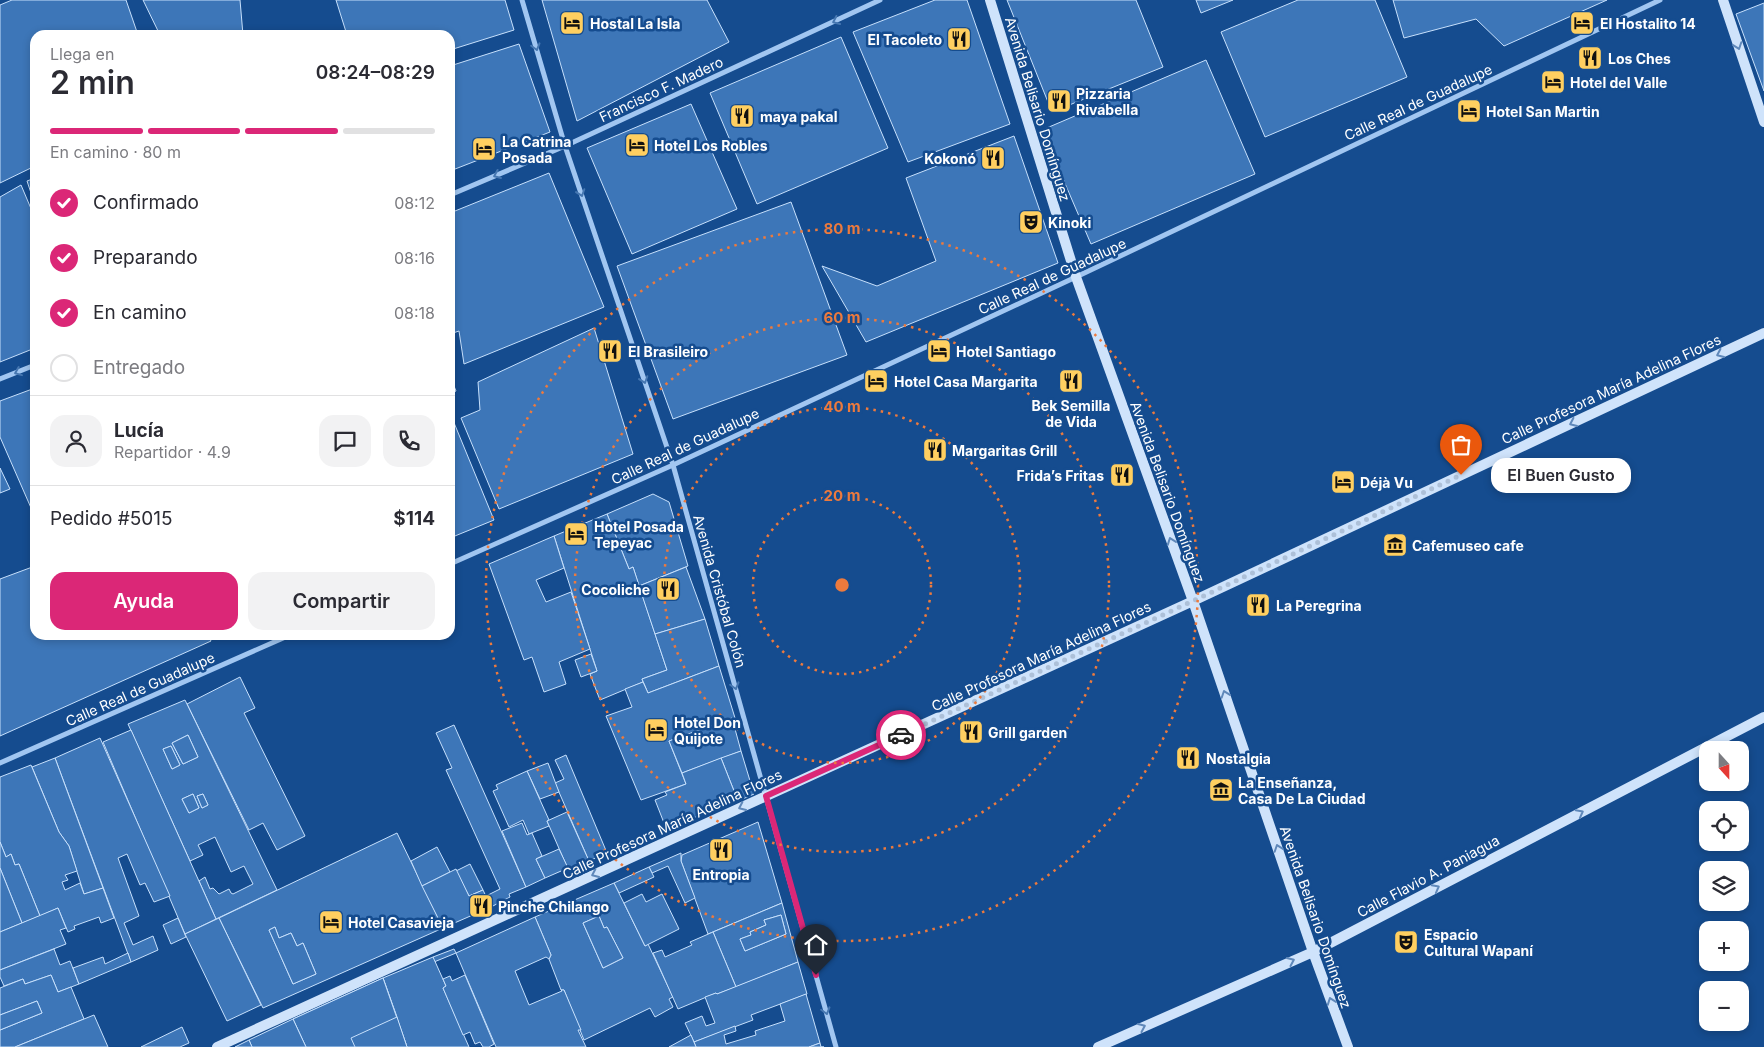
<!DOCTYPE html>
<html lang="es">
<head>
<meta charset="utf-8">
<style>
  :root { --surface:#fff; --page:#f2f2f3; --text:#2b2b33; --muted:#7c7c81; --line:#e1e1e2; --accent:#db2777 }
  body { margin:0; font-family:Inter,sans-serif; background:var(--page); color:var(--text); height:100vh; display:flex; flex-direction:column; font-size:19px; white-space:nowrap }
  * { box-sizing:border-box; margin:0 }
  p { font-size:16px; color:var(--muted) }
  .icon { flex:none; width:28px; height:28px; fill:none; stroke:currentColor; stroke-width:2; stroke-linecap:round; stroke-linejoin:round }
  .map { position:relative; flex:1; overflow:hidden }
  .side { position:absolute; left:30px; top:30px; width:425px; height:610px; display:flex; flex-direction:column; background:var(--surface); border-radius:15px; box-shadow:0 2px 8px #0003 }
  .side>* { flex:none }
  .needle { width:32px; rotate:159deg }
  .buttons { position:absolute; left:1699px; top:741px; display:grid; gap:10px }
  .buttons a { display:grid; place-items:center; width:50px; height:50px; border-radius:10px; background:var(--surface); box-shadow:0 2px 8px #0003; font-size:25px }
  .pin { position:absolute; display:grid; place-items:center; width:42px; height:42px; color:#fff; margin:-51px -21px; border-radius:50% 50% 50% 0; rotate:-45deg; box-shadow:0 0 5px #0007 }
  .pin .icon { rotate:45deg }
  .courier { position:absolute; display:grid; place-items:center; width:50px; height:50px; margin:-25px; border:4px solid #db2777; border-radius:50%; background:#fff; color:#222; box-shadow:0 1px 6px #0007 }
  .bubble { position:absolute; height:35px; border-radius:15px; background:var(--surface); box-shadow:0 2px 8px #0003; font-size:16px; font-weight:600; line-height:35px; text-align:center }
  .overview em { font-style:normal; font-weight:600 }
  .overview div { display:flex; flex-direction:column-reverse }
  .overview { display:flex; align-items:center; justify-content:space-between; height:85px; padding:0 20px }
  h1 { font-size:32px; font-weight:600; line-height:38px }
  .bar { display:grid; grid-template-columns:repeat(4,1fr); gap:8px 5px; align-content:center; height:60px; padding:0 20px }
  .bar i { height:6px; border-radius:4px; background:var(--line) }
  .bar .on { background:var(--accent) }
  .bar p { grid-column:span 4 }
  .line { display:flex; align-items:center; gap:12px; padding:0 20px; border-top:1px solid var(--line) }
  .line div { flex:1 }
  .round { display:grid; place-items:center; flex:none; width:52px; height:52px; border-radius:15px; background:var(--page) }
  ol { padding:0 20px; list-style:none }
  li { display:flex; align-items:center; gap:15px; height:55px }
  li p { margin-inline-start:auto }
  li .icon { padding:5px; border-radius:50%; background:var(--accent); color:#fff; stroke-width:4 }
  li:last-child { color:var(--muted) }
  li i { width:28px; height:28px; border:2px solid var(--line); border-radius:50% }
  .primary-button { display:flex; gap:10px; margin-top:auto; padding:10px 20px }
  .primary-button a { flex:1; height:58px; border-radius:15px; background:var(--accent); color:#fff; font-size:20px; font-weight:600; line-height:58px; text-align:center }
  .primary-button a+a { background:var(--page); color:var(--text) }
  .map>svg:first-child { display:block }
</style>
</head>
<body>
<div class="map">
<svg width="1764" height="1047" viewBox="0 0 1764 1047">
  <rect width="100%" height="100%" fill="#154c8f"/>
  <g fill="#3d76b8" stroke="#c7e0fc" fill-rule="evenodd">
    <polygon points="12,0 126,0 138,35 35,35 35,166 0,183 0,5"/>
    <polygon points="143,0 240,0 243,35 160,35"/>
    <polygon points="336,0 505,0 514,30 450,50 450,35 347,35"/>
    <polygon points="542,0 707,0 729,42 577,121"/>
    <polygon points="935,0 967,0 1010,124 908,162 853,32"/>
    <polygon points="1007,0 1136,0 1163,67 1052,112"/>
    <polygon points="1196,0 1233,0 1201,13"/>
    <polygon points="1298,0 1375,0 1407,77 1265,137 1221,32"/>
    <polygon points="1393,0 1607,0 1504,46 1476,19 1404,38"/>
    <polygon points="1764,3 1764,91 1736,14"/>
    <polygon points="841,37 888,148 757,204 710,93"/>
    <polygon points="519,44 550,132 450,171 450,66"/>
    <polygon points="1206,60 1255,174 1091,244 1042,130"/>
    <polygon points="691,104 737,209 632,254 587,148"/>
    <polygon points="1014,136 1058,263 866,342 822,266 877,286 936,261 906,178"/>
    <polygon points="549,173 604,307 464,364 459,331 450,334 450,213"/>
    <polygon points="35,178 35,205 27,181"/>
    <polygon points="21,185 35,218 35,348 0,362 0,197"/>
    <polygon points="791,202 847,355 673,419 617,266"/>
    <polygon points="594,328 633,454 499,509 461,418 480,410 478,382"/>
    <polygon points="450,376 456,391 450,394"/>
    <polygon points="35,388 35,517 0,437 0,401"/>
    <polygon points="450,413 494,520 450,538"/>
    <polygon points="0,468 10,489 0,493"/>
    <polygon points="653,494 669,502 688,566 639,586 633,567 629,569 607,514"/>
    <polygon points="607,514 629,569 633,567 667,670 642,679 643,682 600,700 590,674 597,671 554,536"/>
    <polygon points="554,536 564,568 536,580 546,602 571,592 590,649 559,662 566,684 544,692 532,657 524,660 489,564"/>
    <polygon points="35,566 35,635 208,635 211,641 0,736 0,579"/>
    <polygon points="686,567 705,619 655,634 639,586"/>
    <polygon points="705,619 719,666 648,693 642,679 667,670 655,634"/>
    <polygon points="591,654 597,671 581,677 575,660"/>
    <polygon points="719,666 735,718 669,741 686,784 641,800 606,716 632,707 625,689 643,682 648,693"/>
    <polygon points="240,677 255,708 244,713 305,836 277,850 263,823 249,830 187,704"/>
    <path d="M185 700 277 890 216 919 199 881 205 877 210 889 213 888 219 894 229 889 231 893 233 894 253 884 244 866 231 872 215 837 198 845 203 855 190 861 128 724ZM188 735 198 757 183 764 172 743ZM171 746 180 765 172 769 163 749ZM193 794 199 808 189 813 182 799ZM203 794 208 805 202 808 197 796Z"/>
    <polygon points="732,718 741,751 682,773 669,741"/>
    <polygon points="454,725 526,887 509,894 510,897 491,907 486,896 500,889 446,770 452,768 436,733"/>
    <polygon points="131,730 216,919 185,934 103,742"/>
    <polygon points="188,735 198,757 183,764 172,743"/>
    <polygon points="100,738 170,896 154,902 145,883 140,885 127,854 118,858 139,916 124,923 133,945 153,936 158,950 131,962 55,758"/>
    <polygon points="171,746 180,765 172,769 163,749"/>
    <polygon points="741,751 754,794 738,801 721,758"/>
    <polygon points="566,755 607,853 589,861 555,783 564,779 555,760"/>
    <polygon points="55,758 103,888 84,894 69,846 59,832 32,767"/>
    <polygon points="721,758 738,801 666,828 655,800 667,795 665,792 686,784 682,773"/>
    <polygon points="548,763 559,792 540,799 527,771"/>
    <polygon points="31,765 59,832 69,846 77,871 65,875 68,880 62,882 65,890 80,883 84,894 103,888 114,918 101,923 99,917 74,926 75,929 68,932 58,908 40,916 19,864 15,865 11,854 6,857 0,842 0,777"/>
    <polygon points="527,771 549,820 547,821 549,826 529,834 523,820 509,827 493,791 498,789 496,785"/>
    <polygon points="193,794 199,808 189,813 182,799"/>
    <polygon points="203,794 208,805 202,808 197,796"/>
    <polygon points="567,812 589,861 568,869 547,821"/>
    <polygon points="758,822 782,903 708,934 681,861 682,855"/>
    <polygon points="522,823 527,835 532,833 542,856 536,859 545,878 526,887 502,831"/>
    <path d="M397 833 443 928 263 1008 219 918ZM275 927 279 938 291 933 297 946 303 943 316 974 293 984 269 930Z"/>
    <polygon points="0,842 6,857 11,854 15,865 19,864 40,916 22,923 0,868"/>
    <polygon points="437,847 450,872 422,886 411,861"/>
    <polygon points="559,849 568,868 545,878 536,859"/>
    <polygon points="681,853 681,861 695,898 685,903 668,866 652,873 649,867"/>
    <polygon points="470,864 483,890 469,896 456,871"/>
    <polygon points="649,867 654,877 619,893 614,883"/>
    <polygon points="0,868 22,923 0,932"/>
    <polygon points="456,869 469,896 483,890 491,907 443,928 422,886"/>
    <path d="M614 883 645 946 648 944 673 997 669 999 673 1007 655 1017 650 1008 584 1040 564 990H561L549 959 551 955 535 917ZM599 916 604 928 607 927 623 958 603 968 583 923Z"/>
    <polygon points="642,894 646,902 662,894 679,929 645,946 624,903"/>
    <path d="M782 903 798 962 736 987 713 932ZM781 915 786 934 745 951 740 939 751 935 750 932 766 925 764 920Z"/>
    <polygon points="58,908 66,928 60,930 66,944 0,970 0,932"/>
    <polygon points="781,915 786,934 745,951 740,939 751,935 750,932 766,925 764,920"/>
    <polygon points="599,916 604,928 607,927 623,958 603,968 583,923"/>
    <polygon points="535,917 551,955 549,959 546,957 515,971 529,1005 562,991 561,990 564,990 581,1030 578,1030 586,1047 496,1047 456,953"/>
    <polygon points="178,918 186,937 171,944 163,925"/>
    <polygon points="219,918 261,1005 227,1021 185,934"/>
    <polygon points="275,927 279,938 291,933 297,946 303,943 316,974 293,984 269,930"/>
    <polygon points="713,932 736,987 717,994 716,993 678,1009 653,953 662,950 665,957 692,945 690,942"/>
    <polygon points="54,949 60,965 70,961 79,984 58,992 51,975 25,984 23,979 4,986 0,977 0,970"/>
    <polygon points="454,949 456,953 434,962 433,957"/>
    <polygon points="128,953 131,962 79,984 73,968 103,957 105,964"/>
    <polygon points="433,957 446,986 443,988 469,1047 407,1047 383,978"/>
    <polygon points="798,962 807,994 751,1015 753,1020 694,1042 685,1023 702,1016 706,1026 715,1023 705,997 716,993 717,994"/>
    <polygon points="51,975 58,992 71,987 84,1019 15,1047 0,1047 0,1030 42,1013 37,1001 0,1015 0,988 23,979 25,984"/>
    <polygon points="465,975 494,1044 489,1047 483,1047 480,1042 475,1044 470,1032 463,1035 443,988 446,986 443,979 450,976 452,981"/>
    <polygon points="383,978 397,1017 351,1038 355,1047 306,1047 293,1019"/>
    <polygon points="383,978 407,1047 306,1047 293,1019"/>
    <polygon points="806,994 820,1043 809,1047 696,1047 694,1042 735,1026 736,1031 724,1035 726,1044 756,1035 755,1031 785,1021 780,1004"/>
    <polygon points="37,1001 42,1013 0,1030 0,1015"/>
    <polygon points="94,1015 108,1047 15,1047 84,1019"/>
    <polygon points="397,1017 407,1047 355,1047 351,1038"/>
    <polygon points="293,1019 306,1047 252,1047 249,1040"/>
    <polygon points="182,1027 189,1043 180,1047 141,1047"/>
    <polygon points="691,1035 696,1047 669,1047"/>
    <polygon points="249,1040 252,1047 235,1047"/>
    <polygon points="820,1043 821,1047 824,1047 809,1047"/>
  </g>
  <g fill="none" stroke-linecap="round" stroke-linejoin="round">
    <g stroke="#a1c6f1" stroke-width="5">
      <polyline points="522,0 565,146 673,465 836,1047"/>
      <polyline points="450,195 565,146 880,0"/>
      <polyline points="0,379 35,365"/>
      <polyline points="450,564 673,465 1076,277 1660,0"/>
      <polyline points="0,763 290,635"/>
    </g>
    <g stroke="#cfe3fb" stroke-width="10">
      <polyline points="990,0 1076,277 1193,601 1313,952 1348,1047"/>
      <polyline points="1723,0 1764,122"/>
      <polyline points="217,1047 1193,601 1764,333"/>
      <polyline points="1098,1047 1313,952 1764,717"/>
    </g>
  </g>
  <defs><path id="oneway-chevron" d="M-2-3.5L2.5 0L-2 3.5" fill="none" stroke-width="1.6" stroke-linecap="round" stroke-linejoin="round" transform="scale(1.25)"/></defs>
  <g stroke="#4677b1">
    <use href="#oneway-chevron" transform="translate(836 21) rotate(155)"/>
    <use href="#oneway-chevron" transform="translate(536 47) rotate(74)"/>
    <use href="#oneway-chevron" transform="translate(497 175) rotate(157)"/>
    <use href="#oneway-chevron" transform="translate(581 193) rotate(71)"/>
    <use href="#oneway-chevron" transform="translate(18 372) rotate(158)"/>
    <use href="#oneway-chevron" transform="translate(644 380) rotate(71)"/>
    <use href="#oneway-chevron" transform="translate(735 686) rotate(74)"/>
    <use href="#oneway-chevron" transform="translate(826 1011) rotate(74)"/>
  </g>
  <g stroke="#5f88ba">
    <use href="#oneway-chevron" transform="translate(1738 46) rotate(71)"/>
    <use href="#oneway-chevron" transform="translate(1720 354) rotate(155)"/>
    <use href="#oneway-chevron" transform="translate(1573 423) rotate(155)"/>
    <use href="#oneway-chevron" transform="translate(1171 541) rotate(-110)"/>
    <use href="#oneway-chevron" transform="translate(1225 694) rotate(-109)"/>
    <use href="#oneway-chevron" transform="translate(742 807) rotate(155)"/>
    <use href="#oneway-chevron" transform="translate(1580 813) rotate(-28)"/>
    <use href="#oneway-chevron" transform="translate(1278 848) rotate(-109)"/>
    <use href="#oneway-chevron" transform="translate(595 874) rotate(155)"/>
    <use href="#oneway-chevron" transform="translate(1436 888) rotate(-28)"/>
    <use href="#oneway-chevron" transform="translate(1291 961) rotate(-24)"/>
    <use href="#oneway-chevron" transform="translate(1331 1001) rotate(-110)"/>
    <use href="#oneway-chevron" transform="translate(1142 1027) rotate(-24)"/>
  </g>
  <g fill="none" stroke-linecap="round" stroke-linejoin="round">
    <polyline stroke="#adc0d8" stroke-width="5" stroke-dasharray="0 9" points="901,735 1193,601 1461,475"/>
    <polyline stroke="#db2777" stroke-width="6" points="816,975 766,796 901,735"/>
  </g>
  <g fill="none" stroke="#ed7a3d" stroke-width="2.5" stroke-dasharray="2.5 5">
    <circle cx="842" cy="585" r="89"/>
    <circle cx="842" cy="585" r="178"/>
    <circle cx="842" cy="585" r="267"/>
    <circle cx="842" cy="585" r="356"/>
  </g>
  <defs>
    <symbol id="hotel-square" viewBox="-11 -11 22 22"><rect x="-9" y="-9" width="18" height="18" rx="4" fill="#ffcf60" stroke="#154c8f"/><path d="M-6-4.5h1.5V1H6V5H4.5V3h-9V5H-6ZM-4 0a1.8 1.8 0 1 1 3.6 0ZM.5 0V-2.5h3Q6-2.5 6 0Z" fill="#111"/></symbol>
    <symbol id="restaurant-square" viewBox="-11 -11 22 22"><rect x="-9" y="-9" width="18" height="18" rx="4" fill="#ffcf60" stroke="#154c8f"/><path d="M-5-6h1v4h1v-4h1v4h1v-4h1v5L-1.5 .5V6h-2V.5L-5-1ZM5-6V6H3V1.5H1.5Q1.5-4 5-6Z" fill="#111"/></symbol>
    <symbol id="theatre-square" viewBox="-11 -11 22 22"><rect x="-9" y="-9" width="18" height="18" rx="4" fill="#ffcf60" stroke="#154c8f"/><path d="M-5-5.5Q0-4 5-5.5V0Q5 5 0 6Q-5 5-5 0ZM-3.3-2.5H-1v1.5H-3.3ZM1-2.5H3.3v1.5H1ZM-2.8 1Q0 5.5 2.8 1Z" fill="#111"/></symbol>
    <symbol id="museum-square" viewBox="-11 -11 22 22"><rect x="-9" y="-9" width="18" height="18" rx="4" fill="#ffcf60" stroke="#154c8f"/><path d="M0-6L6-3V-2H-6V-3ZM-5-1h2V3h-2ZM-1-1h2V3h-2ZM3-1h2V3H3ZM-6 4H6V6H-6Z" fill="#111"/></symbol>
  </defs>
  <g fill-rule="evenodd">
    <use href="#hotel-square" x="558" y="9" width="28" height="28"/>
    <use href="#hotel-square" x="1568" y="9" width="28" height="28"/>
    <use href="#restaurant-square" x="945" y="25" width="28" height="28"/>
    <use href="#restaurant-square" x="1576" y="44" width="28" height="28"/>
    <use href="#hotel-square" x="1539" y="68" width="28" height="28"/>
    <use href="#restaurant-square" x="1045" y="87" width="28" height="28"/>
    <use href="#hotel-square" x="1455" y="97" width="28" height="28"/>
    <use href="#restaurant-square" x="728" y="102" width="28" height="28"/>
    <use href="#hotel-square" x="623" y="131" width="28" height="28"/>
    <use href="#hotel-square" x="470" y="135" width="28" height="28"/>
    <use href="#restaurant-square" x="979" y="144" width="28" height="28"/>
    <use href="#theatre-square" x="1017" y="208" width="28" height="28"/>
    <use href="#restaurant-square" x="596" y="337" width="28" height="28"/>
    <use href="#hotel-square" x="925" y="337" width="28" height="28"/>
    <use href="#hotel-square" x="862" y="367" width="28" height="28"/>
    <use href="#restaurant-square" x="1057" y="367" width="28" height="28"/>
    <use href="#restaurant-square" x="921" y="436" width="28" height="28"/>
    <use href="#restaurant-square" x="1108" y="461" width="28" height="28"/>
    <use href="#hotel-square" x="1329" y="468" width="28" height="28"/>
    <use href="#hotel-square" x="562" y="520" width="28" height="28"/>
    <use href="#museum-square" x="1381" y="531" width="28" height="28"/>
    <use href="#restaurant-square" x="654" y="575" width="28" height="28"/>
    <use href="#restaurant-square" x="1244" y="591" width="28" height="28"/>
    <use href="#hotel-square" x="642" y="716" width="28" height="28"/>
    <use href="#restaurant-square" x="957" y="718" width="28" height="28"/>
    <use href="#restaurant-square" x="1174" y="744" width="28" height="28"/>
    <use href="#museum-square" x="1207" y="776" width="28" height="28"/>
    <use href="#restaurant-square" x="707" y="836" width="28" height="28"/>
    <use href="#restaurant-square" x="467" y="892" width="28" height="28"/>
    <use href="#hotel-square" x="317" y="908" width="28" height="28"/>
    <use href="#theatre-square" x="1392" y="928" width="28" height="28"/>
  </g>
  <g text-anchor="middle" dominant-baseline="central" stroke-width="5" stroke-linejoin="round" paint-order="stroke">
    <g font-size="14" font-weight="bold" fill="#fff" stroke="#154c8f" text-anchor="start">
      <text x="590" y="23">Hostal La Isla</text>
      <text x="1600" y="23">El Hostalito 14</text>
      <text x="942" y="39" text-anchor="end">El Tacoleto</text>
      <text x="1608" y="58">Los Ches</text>
      <text x="1570" y="82">Hotel del Valle</text>
      <text x="1076" y="93">Pizzaria<tspan x="1076" dy="16">Rivabella</tspan></text>
      <text x="1486" y="111">Hotel San Martin</text>
      <text x="760" y="116">maya pakal</text>
      <text x="502" y="141">La Catrina<tspan x="502" dy="16">Posada</tspan></text>
      <text x="654" y="145">Hotel Los Robles</text>
      <text x="976" y="158" text-anchor="end">Kokonó</text>
      <text x="1048" y="222">Kinoki</text>
      <text x="628" y="351">El Brasileiro</text>
      <text x="956" y="351">Hotel Santiago</text>
      <text x="894" y="381">Hotel Casa Margarita</text>
      <text x="1071" y="405" text-anchor="middle">Bek Semilla<tspan x="1071" dy="16">de Vida</tspan></text>
      <text x="952" y="450">Margaritas Grill</text>
      <text x="1104" y="475" text-anchor="end">Frida’s Fritas</text>
      <text x="1360" y="482">Déjà Vu</text>
      <text x="594" y="526">Hotel Posada<tspan x="594" dy="16">Tepeyac</tspan></text>
      <text x="1412" y="545">Cafemuseo cafe</text>
      <text x="650" y="589" text-anchor="end">Cocoliche</text>
      <text x="1276" y="605">La Peregrina</text>
      <text x="674" y="722">Hotel Don<tspan x="674" dy="16">Quijote</tspan></text>
      <text x="988" y="732">Grill garden</text>
      <text x="1206" y="758">Nostalgia</text>
      <text x="1238" y="782">La Enseñanza,<tspan x="1238" dy="16">Casa De La Ciudad</tspan></text>
      <text x="721" y="874" text-anchor="middle">Entropia</text>
      <text x="498" y="906">Pinche Chilango</text>
      <text x="348" y="922">Hotel Casavieja</text>
      <text x="1424" y="934">Espacio<tspan x="1424" dy="16">Cultural Wapaní</tspan></text>
    </g>
    <g font-size="14" fill="#fff" stroke="#154c8f">
      <text transform="translate(661 89) rotate(-25)">Francisco F. Madero</text>
      <text transform="translate(1418 102) rotate(-25)">Calle Real de Guadalupe</text>
      <text transform="translate(1038 109) rotate(73)">Avenida Belisario Domínguez</text>
      <text transform="translate(1052 276) rotate(-25)">Calle Real de Guadalupe</text>
      <text transform="translate(1611 389) rotate(-25)">Calle Profesora María Adelina Flores</text>
      <text transform="translate(685 446) rotate(-25)">Calle Real de Guadalupe</text>
      <text transform="translate(1168 492) rotate(70)">Avenida Belisario Domínguez</text>
      <text transform="translate(720 591) rotate(74)">Avenida Cristóbal Colón</text>
      <text transform="translate(1041 656) rotate(-25)">Calle Profesora María Adelina Flores</text>
      <text transform="translate(140 689) rotate(-24)">Calle Real de Guadalupe</text>
      <text transform="translate(672 824) rotate(-25)">Calle Profesora María Adelina Flores</text>
      <text transform="translate(1428 876) rotate(-28)">Calle Flavio A. Paniagua</text>
      <text transform="translate(1316 917) rotate(71)">Avenida Belisario Domínguez</text>
    </g>
  </g>
  <circle cx="842" cy="585" r="8" fill="#ed7a3d" stroke="#154c8f" stroke-width="2.5"/>
  <g font-size="15" text-anchor="middle" font-weight="bold" fill="#ed7a3d" stroke="#154c8f" stroke-width="5" stroke-linejoin="round" paint-order="stroke">
    <text x="842" y="234">80 m</text>
    <text x="842" y="323">60 m</text>
    <text x="842" y="412">40 m</text>
    <text x="842" y="501">20 m</text>
  </g>
</svg>
<div class="buttons">
<a><svg class="needle" viewBox="-14 -14 28 28"><path d="M0-13l5 13h-10z" fill="#e53935"/><path d="M0 13l5-13h-10z" fill="#7c7c81"/></svg></a>
<a><svg class="icon" aria-label="locate" viewBox="0 0 24 24"><circle cx="12" cy="12" r="6"/><path d="M12 2v4M12 18v4M2 12h4M18 12h4"/></svg></a>
<a><svg class="icon" aria-label="layers" viewBox="0 0 24 24"><path d="M12 4l9 5-9 5-9-5zM3 14l9 5 9-5"/></svg></a>
<a>+</a>
<a>−</a>
</div>
<div class="pin" style="left:1461px;top:475px;background:#ea580c"><svg class="icon" aria-label="bag" viewBox="0 0 24 24"><path d="M5 8h14l-1 12H6zM9 8a3 3 0 0 1 6 0"/></svg></div>
<div class="pin" style="left:816px;top:975px;background:#1f2937"><svg class="icon" aria-label="home" viewBox="0 0 24 24"><path d="M3 11l9-7 9 7M6 9v11h12V9"/></svg></div>
<div class="courier" style="left:901px;top:735px"><svg class="icon" aria-label="car" viewBox="0 0 24 24"><path d="M5 17H2v-5l4-1 3-4h7l3 4 3 1v5h-3M9 17h6M6 11h13"/><circle cx="7" cy="17" r="2"/><circle cx="17" cy="17" r="2"/></svg></div>
<div class="bubble" style="left:1491px;top:458px;width:140px">El Buen Gusto</div>
<section class="side">
<div class="overview"><div><h1>2 min</h1><p>Llega en</p></div><em>08:24–08:29</em></div>
<div class="bar"><i class="on"></i><i class="on"></i><i class="on"></i><i></i><p>En camino · 80 m</p></div>
<ol>
<li><svg class="icon" aria-label="check" viewBox="0 0 24 24"><path d="M5 12l5 5 9-10"/></svg>Confirmado<p>08:12</p></li>
<li><svg class="icon" aria-label="check" viewBox="0 0 24 24"><path d="M5 12l5 5 9-10"/></svg>Preparando<p>08:16</p></li>
<li><svg class="icon" aria-label="check" viewBox="0 0 24 24"><path d="M5 12l5 5 9-10"/></svg>En camino<p>08:18</p></li>
<li><i></i>Entregado</li>
</ol>
<div class="line" style="height:90px"><a class="round"><svg class="icon" aria-label="person" viewBox="0 0 24 24"><circle cx="12" cy="8" r="4"/><path d="M4 21q1-7 8-7t8 7"/></svg></a><div><b>Lucía</b><p>Repartidor · 4.9</p></div><a class="round"><svg class="icon" aria-label="chat" viewBox="0 0 24 24"><path d="M4 5h16v11H9l-5 4z"/></svg></a><a class="round"><svg class="icon" aria-label="phone" viewBox="0 0 24 24"><path d="M5 4h4l2 5-3 2q2 4 5 5l2-3 5 2v4C11 20 4 13 5 4z"/></svg></a></div>
<div class="line" style="height:65px"><div>Pedido #5015</div><b>$114</b></div>
<div class="primary-button"><a>Ayuda</a><a>Compartir</a></div>
</section>
</div>
</body>
</html>
